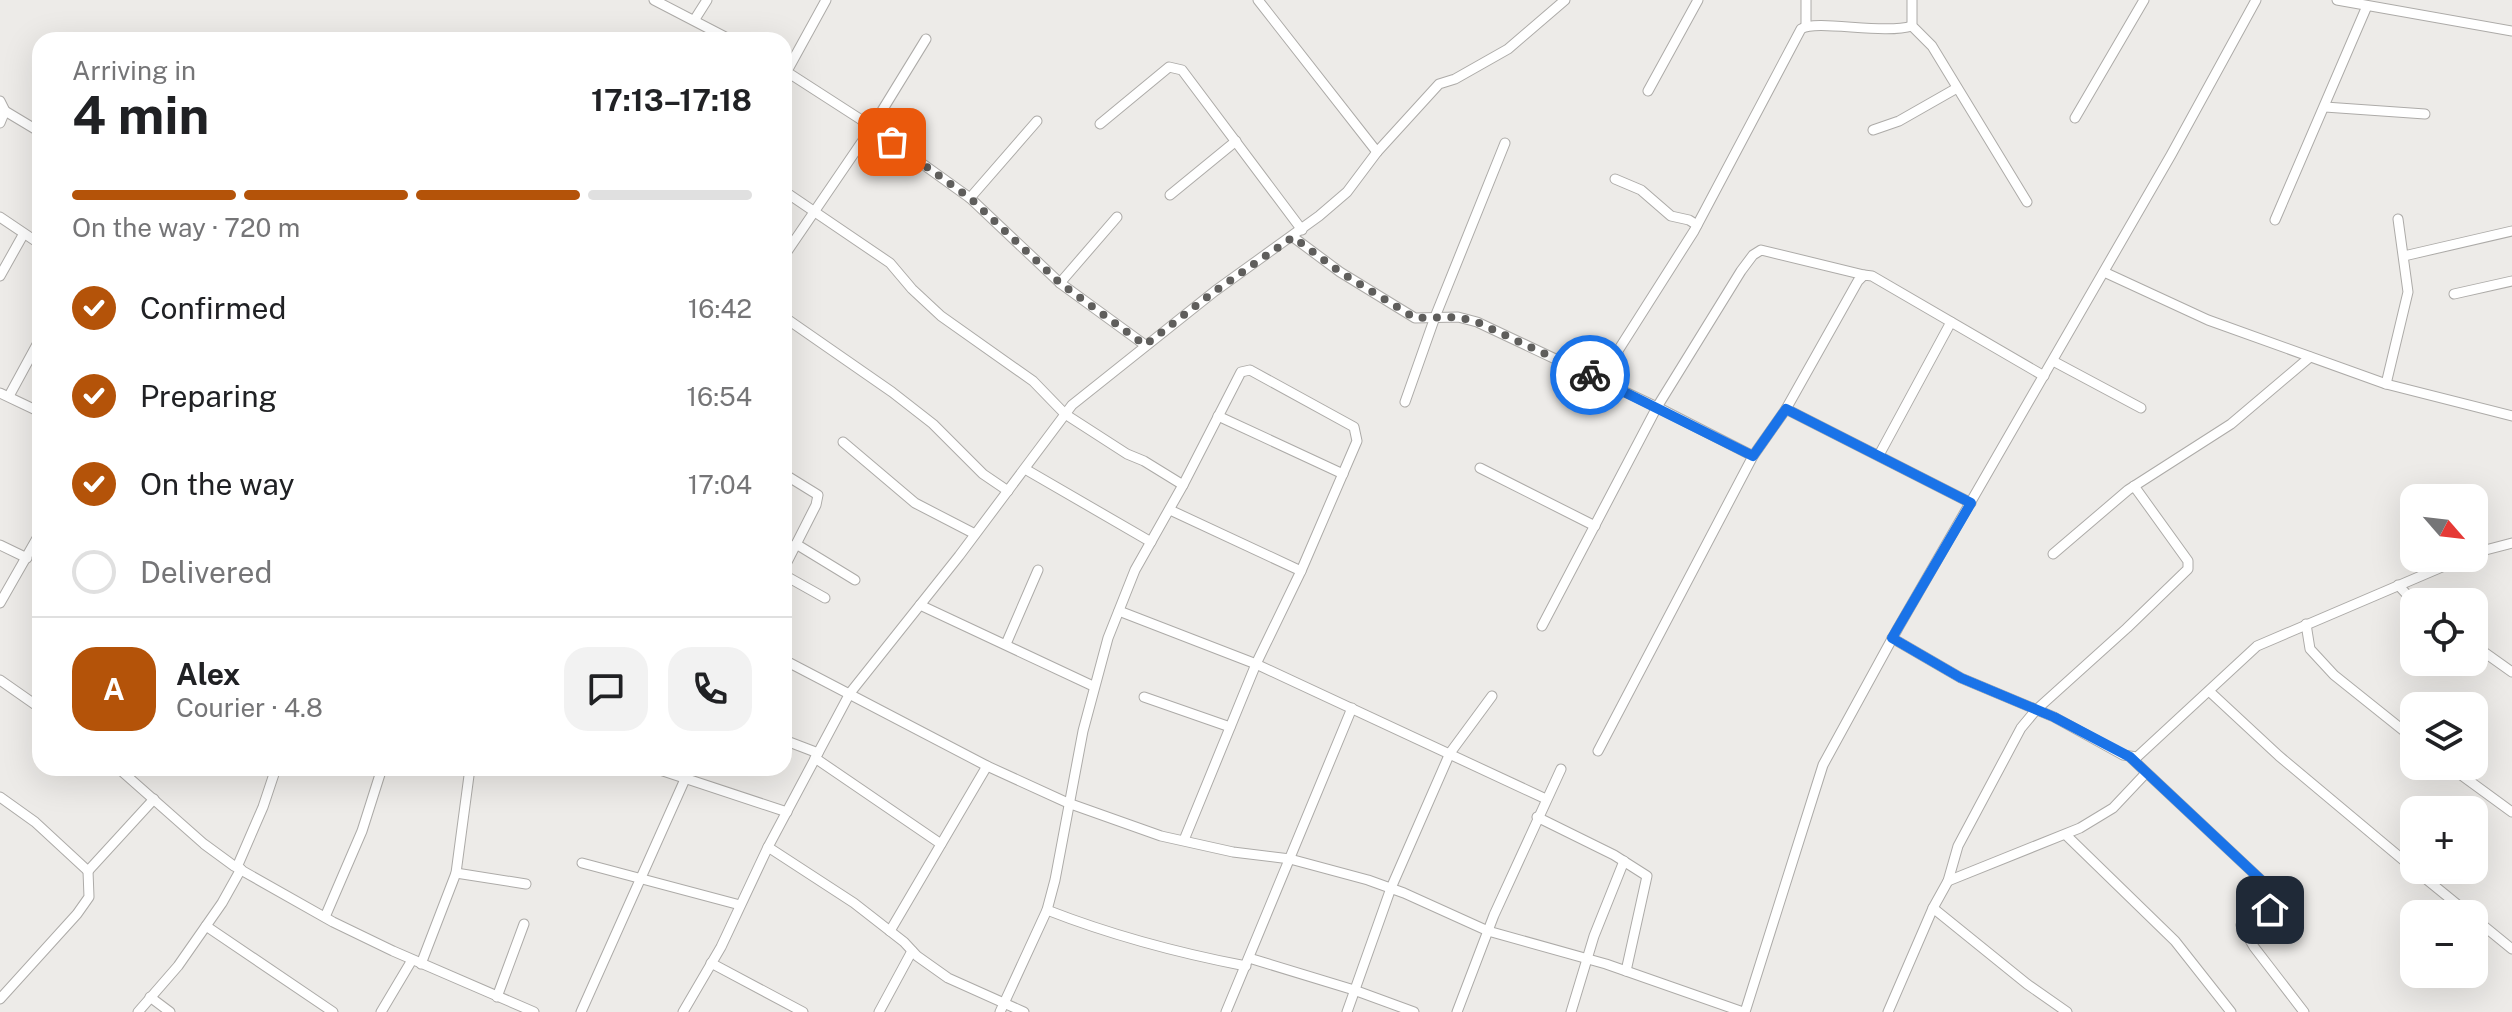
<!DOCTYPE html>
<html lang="en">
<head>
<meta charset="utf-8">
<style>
  :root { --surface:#fff; --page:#f2f2f2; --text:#202124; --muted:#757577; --line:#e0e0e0; --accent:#b45309 }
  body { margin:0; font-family:"Public Sans",sans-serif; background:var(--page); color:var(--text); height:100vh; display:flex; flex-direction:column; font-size:30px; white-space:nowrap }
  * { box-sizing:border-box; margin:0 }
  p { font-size:26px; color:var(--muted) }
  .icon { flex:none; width:44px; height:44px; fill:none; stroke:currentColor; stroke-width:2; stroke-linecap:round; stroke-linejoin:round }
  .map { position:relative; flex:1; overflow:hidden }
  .details { position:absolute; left:32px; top:32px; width:760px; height:744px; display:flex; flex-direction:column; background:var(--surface); border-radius:24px; box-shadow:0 8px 32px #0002 }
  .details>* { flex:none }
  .needle { width:52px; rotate:118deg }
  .controls { position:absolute; left:2400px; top:484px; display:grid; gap:16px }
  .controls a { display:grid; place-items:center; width:88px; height:88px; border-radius:16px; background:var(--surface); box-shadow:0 8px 32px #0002; font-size:40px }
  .pin { position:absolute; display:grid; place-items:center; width:68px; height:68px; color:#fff; margin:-34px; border-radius:16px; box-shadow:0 4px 12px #0006 }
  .courier { position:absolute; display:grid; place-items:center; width:80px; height:80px; margin:-40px; border:6px solid #1a73e8; border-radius:50%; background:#fff; color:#222; box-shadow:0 2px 10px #0007 }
  .overview em { font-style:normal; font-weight:700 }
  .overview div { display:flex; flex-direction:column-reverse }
  .overview { display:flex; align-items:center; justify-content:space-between; height:136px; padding:0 40px }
  h1 { font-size:52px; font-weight:700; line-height:60px }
  .bar { display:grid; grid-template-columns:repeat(4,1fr); gap:12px 8px; align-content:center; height:96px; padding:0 40px }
  .bar i { height:10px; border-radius:6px; background:var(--line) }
  .bar .active { background:var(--accent) }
  .bar p { grid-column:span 4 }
  .line { display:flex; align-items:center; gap:20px; padding:0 40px; border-top:2px solid var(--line) }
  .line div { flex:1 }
  .round { display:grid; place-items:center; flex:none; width:84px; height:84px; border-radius:24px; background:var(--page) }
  ol { padding:0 40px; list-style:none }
  li { display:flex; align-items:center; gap:24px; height:88px }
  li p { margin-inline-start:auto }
  li .icon { padding:8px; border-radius:50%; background:var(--accent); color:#fff; stroke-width:4 }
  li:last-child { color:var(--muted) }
  li i { width:44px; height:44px; border:4px solid var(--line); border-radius:50% }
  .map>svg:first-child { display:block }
</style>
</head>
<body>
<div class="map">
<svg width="2512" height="1012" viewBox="0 0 2512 1012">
  <rect width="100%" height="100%" fill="#edebe8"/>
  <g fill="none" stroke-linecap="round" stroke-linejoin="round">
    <defs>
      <g id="minor">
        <polyline points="654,0 731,40"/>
        <polyline points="1258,0 1377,152"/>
        <polyline points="1806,0 1806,25"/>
        <polyline points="1912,0 1912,26 1932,46 2027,202"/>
        <polyline points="2337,0 2512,31"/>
        <polyline points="695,19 707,0"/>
        <polyline points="784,70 860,119 970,198 1060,283 1145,345"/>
        <polyline points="787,71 826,0"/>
        <polyline points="1648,91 1698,0"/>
        <polyline points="0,101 5,111 0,123"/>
        <polyline points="2325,107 2425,114"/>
        <polyline points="5,111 40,132"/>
        <polyline points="2075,118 2144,0"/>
        <polyline points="1100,124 1169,67 1182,70 1302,230"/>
        <polyline points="1873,130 1899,121 1957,88"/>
        <polyline points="1615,179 1641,190 1671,216 1689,220 1697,225"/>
        <polyline points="784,191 890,263 912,289 941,316 1033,381 1065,414 1127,454 1144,461 1183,485"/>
        <polyline points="1170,195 1236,141"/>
        <polyline points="970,198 1037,121"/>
        <polyline points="0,217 40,244"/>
        <polyline points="2275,220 2367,6"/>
        <polyline points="1293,237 1340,272 1415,318 1458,317 1477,322 1657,407 1753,456"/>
        <polyline points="784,256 872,127 926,39"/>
        <polyline points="2404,256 2512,231"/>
        <polyline points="2104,272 2208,320 2386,384 2512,416"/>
        <polyline points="0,276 23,235"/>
        <polyline points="1060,283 1117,217"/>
        <polyline points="2454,294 2512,281"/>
        <polyline points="784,317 892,392 933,424 983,474 1008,491"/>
        <polyline points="2053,361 2141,408"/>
        <path d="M1600 379 1694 231 1801 29C1816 19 1883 35 1912 26"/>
        <polyline points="2386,384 2408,292 2398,219"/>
        <polyline points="0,393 40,412"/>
        <polyline points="9,396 40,339"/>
        <polyline points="1405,402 1435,317 1505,143"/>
        <polyline points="1786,409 1858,281 1864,275 1872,276 2044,376"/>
        <polyline points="1218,416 1343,474"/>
        <polyline points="843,442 915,503 975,534"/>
        <polyline points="1879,455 1951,322"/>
        <polyline points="1480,468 1595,526"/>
        <polyline points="1025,469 1151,542"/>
        <polyline points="784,474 818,495 816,505 784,568"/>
        <polyline points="1170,510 1301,571"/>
        <polyline points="796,544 855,580"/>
        <polyline points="0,545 27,558"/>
        <polyline points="2474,553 2512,543"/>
        <polyline points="2053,554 2128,490 2231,424 2310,357"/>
        <polyline points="784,575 825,598"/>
        <polyline points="2398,585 2414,602"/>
        <polyline points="0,603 40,533"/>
        <polyline points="920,605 1093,686"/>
        <polyline points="1119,611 1256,664 1546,799"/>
        <polyline points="2306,624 2310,649 2334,675 2414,739"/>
        <polyline points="1542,626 1657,407 1741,271 1753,255 1761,250 1864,275"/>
        <polyline points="1892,638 1961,678 2054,717 2123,755 2137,757 2257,646 2463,558"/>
        <polyline points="1006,644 1038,570"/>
        <polyline points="2474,645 2512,672"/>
        <polyline points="784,660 987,766 1068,803 1161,836 1233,852 1290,859 1368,880 1404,893 1488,931 1606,964 1743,1012"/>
        <polyline points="0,680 40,708"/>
        <polyline points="2209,691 2279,756 2414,869"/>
        <polyline points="1144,697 1230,727"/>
        <polyline points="784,740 818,753"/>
        <polyline points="1598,751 1753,456 1786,409 1971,503"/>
        <polyline points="2130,757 2278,896 2281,903 2241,925 2254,947 2304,1012"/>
        <polyline points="815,758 941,844"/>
        <polyline points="2449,766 2512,812"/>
        <polyline points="118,768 204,844 234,866 333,922 393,951 534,1012"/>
        <polyline points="654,768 787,812"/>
        <polyline points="0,797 35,822 88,871 154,799"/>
        <polyline points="1537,817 1614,855 1647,876 1626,971"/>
        <polyline points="2066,835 2175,941 2231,1012"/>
        <polyline points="768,847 854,903 904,942 917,956 948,978 1024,1012"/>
        <polyline points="582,863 740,905"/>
        <polyline points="237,867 263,807 276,768"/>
        <polyline points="2415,870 2469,914"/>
        <polyline points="456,873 526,884"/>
        <polyline points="1948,881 2080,828 2113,808 2146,773"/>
        <polyline points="1933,908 2027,984 2067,1012"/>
        <path d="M1047 910C1111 935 1178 953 1246 966"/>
        <polyline points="325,917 362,831 382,768"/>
        <polyline points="2474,918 2512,949"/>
        <polyline points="206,926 333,1012"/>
        <polyline points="890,931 987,766"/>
        <polyline points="1249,958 1354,990 1414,1012"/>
        <polyline points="711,963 803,1012"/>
        <polyline points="421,964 456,873 470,768"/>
        <polyline points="150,997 170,1012"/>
        <polyline points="497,997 524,924"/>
        <polyline points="0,999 77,914 89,897 88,871"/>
        <polyline points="138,1012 178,966 222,903 241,869"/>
        <polyline points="381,1012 412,960"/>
        <polyline points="581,1012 690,768"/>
        <polyline points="683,1012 721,947 768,847 850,693 959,556 1072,405 1215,291 1319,216 1347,192 1377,152 1439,84 1455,79 1508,49 1565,0"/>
        <polyline points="879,1012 912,951"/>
        <polyline points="1000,1012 1047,910 1055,880 1083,731 1108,638 1135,570 1183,485 1241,372 1250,370 1354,427 1357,441 1301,571 1256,664 1184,840"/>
        <polyline points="1226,1012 1352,708"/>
        <polyline points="1347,1012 1391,888 1450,753 1492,696"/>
        <polyline points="1457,1012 1494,915 1561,769"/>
        <polyline points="1571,1012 1594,936 1624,861"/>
        <polyline points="1745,1012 1823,765 1898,628 2171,155 2256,0"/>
        <polyline points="1888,1012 1933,908 1948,881 1958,846 2021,728 2036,710 2127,628 2188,569 2188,561 2134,486"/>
      </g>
    </defs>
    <use href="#minor" stroke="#adaba8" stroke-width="11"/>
    <use href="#minor" stroke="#fff" stroke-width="9"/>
  </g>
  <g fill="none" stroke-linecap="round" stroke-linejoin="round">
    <polyline stroke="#5f5e5c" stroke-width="8" stroke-dasharray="0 14.4" points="892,142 970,198 1060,283 1145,345 1215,291 1293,237 1340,272 1415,318 1458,317 1477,322 1590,375"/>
    <polyline stroke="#1a73e8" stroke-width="10" points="1590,375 1753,456 1786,409 1971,503 1892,638 1961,678 2054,717 2130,757 2278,896 2281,903 2270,910"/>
  </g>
</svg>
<div class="controls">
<a><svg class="needle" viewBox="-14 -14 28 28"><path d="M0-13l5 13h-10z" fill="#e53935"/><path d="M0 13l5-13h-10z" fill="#757577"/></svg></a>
<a><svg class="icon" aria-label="locate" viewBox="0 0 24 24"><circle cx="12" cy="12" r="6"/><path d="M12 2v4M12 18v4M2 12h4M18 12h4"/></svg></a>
<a><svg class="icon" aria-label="layers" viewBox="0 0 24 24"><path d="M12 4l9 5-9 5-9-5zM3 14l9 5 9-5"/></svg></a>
<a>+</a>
<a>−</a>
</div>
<div class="pin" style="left:892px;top:142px;background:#ea580c"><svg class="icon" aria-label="bag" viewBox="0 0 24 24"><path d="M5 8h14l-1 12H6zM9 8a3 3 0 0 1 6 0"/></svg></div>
<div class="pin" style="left:2270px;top:910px;background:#1f2937"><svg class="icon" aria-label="home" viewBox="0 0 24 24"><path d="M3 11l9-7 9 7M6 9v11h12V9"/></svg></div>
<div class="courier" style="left:1590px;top:375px"><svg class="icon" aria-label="bike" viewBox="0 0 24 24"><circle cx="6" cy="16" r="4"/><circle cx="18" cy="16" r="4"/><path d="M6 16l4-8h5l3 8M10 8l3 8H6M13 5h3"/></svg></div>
<section class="details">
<div class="overview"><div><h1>4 min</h1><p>Arriving in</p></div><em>17:13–17:18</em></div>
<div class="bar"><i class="active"></i><i class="active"></i><i class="active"></i><i></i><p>On the way · 720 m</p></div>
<ol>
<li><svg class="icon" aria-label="check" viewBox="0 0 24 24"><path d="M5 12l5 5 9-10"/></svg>Confirmed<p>16:42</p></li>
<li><svg class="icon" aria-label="check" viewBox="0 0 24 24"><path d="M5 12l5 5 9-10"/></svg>Preparing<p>16:54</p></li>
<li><svg class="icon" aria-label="check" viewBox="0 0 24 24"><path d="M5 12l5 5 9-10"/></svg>On the way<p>17:04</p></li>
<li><i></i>Delivered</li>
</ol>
<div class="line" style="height:144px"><b class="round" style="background:var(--accent);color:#fff">A</b><div><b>Alex</b><p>Courier · 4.8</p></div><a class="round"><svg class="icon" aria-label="chat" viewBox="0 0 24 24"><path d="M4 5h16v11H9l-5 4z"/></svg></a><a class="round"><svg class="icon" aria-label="phone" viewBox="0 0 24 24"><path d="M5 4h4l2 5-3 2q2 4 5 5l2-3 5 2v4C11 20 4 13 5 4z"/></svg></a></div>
</section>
</div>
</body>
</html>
